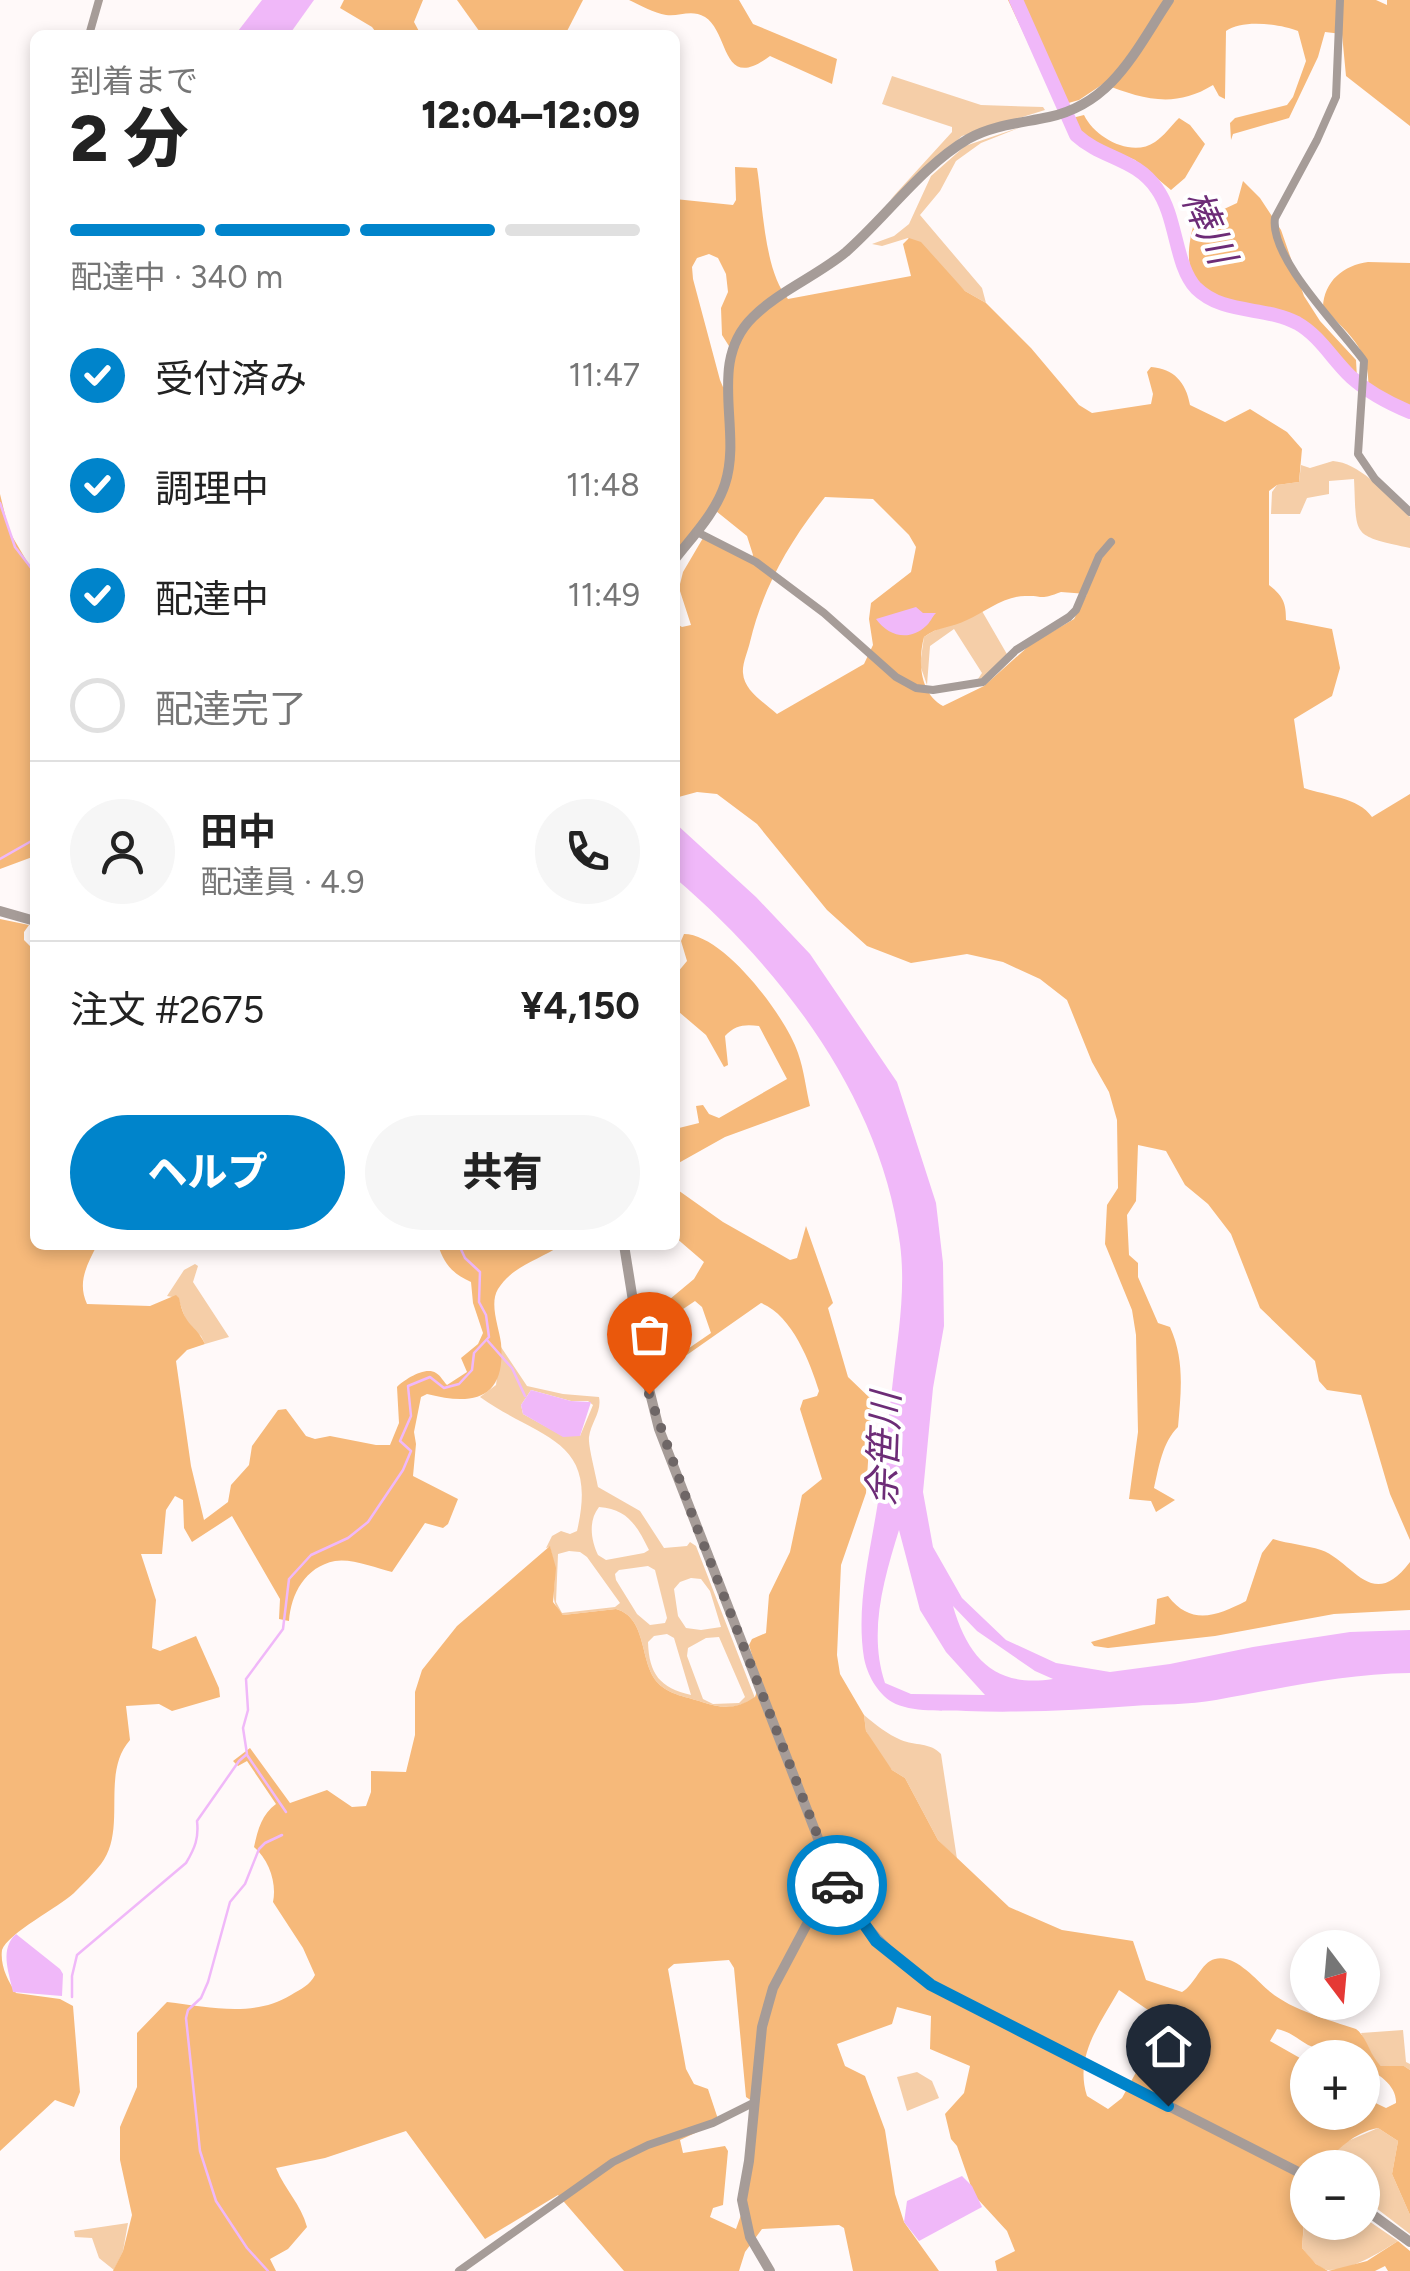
<!DOCTYPE html>
<html lang="ja">
<head>
<meta charset="utf-8">
<style>
  :root { --surface:#fff; --page:#f6f6f6; --text:#222; --muted:#767676; --line:#e0e0e0; --accent:#0084cb }
  body { margin:0; font-family:Figtree,"Noto Sans JP",sans-serif; background:var(--page); color:var(--text); height:100vh; display:flex; flex-direction:column; font-size:38px; white-space:nowrap }
  * { box-sizing:border-box; margin:0 }
  p { font-size:32px; color:var(--muted) }
  .icon { flex:none; width:55px; height:55px; fill:none; stroke:currentColor; stroke-width:2; stroke-linecap:round; stroke-linejoin:round }
  .map { position:relative; flex:1; overflow:hidden }
  .side { position:absolute; left:30px; top:30px; width:650px; height:1220px; display:flex; flex-direction:column; background:var(--surface); border-radius:15px; box-shadow:0 5px 15px #0003 }
  .side>* { flex:none }
  .needle { width:65px; rotate:164deg }
  .fabs { position:absolute; left:1290px; top:1930px; display:grid; gap:20px }
  .fabs a { display:grid; place-items:center; width:90px; height:90px; border-radius:50%; background:var(--surface); box-shadow:0 5px 15px #0003; font-size:50px }
  .pin { position:absolute; display:grid; place-items:center; width:85px; height:85px; color:#fff; margin:-102px -42px; border-radius:50% 50% 50% 0; rotate:-45deg; box-shadow:0 0 10px #0007 }
  .pin .icon { rotate:45deg }
  .courier { position:absolute; display:grid; place-items:center; width:100px; height:100px; margin:-50px; border:8px solid #0084cb; border-radius:50%; background:#fff; color:#222; box-shadow:0 2px 12px #0007 }
  .head em { font-style:normal; font-weight:800 }
  .head div { display:flex; flex-direction:column-reverse }
  .head { display:flex; align-items:center; justify-content:space-between; height:170px; padding:0 40px }
  h1 { font-size:65px; font-weight:800; line-height:75px }
  .bar { display:grid; grid-template-columns:repeat(4,1fr); gap:15px 10px; align-content:center; height:120px; padding:0 40px }
  .bar i { height:12px; border-radius:8px; background:var(--line) }
  .bar .on { background:var(--accent) }
  .bar p { grid-column:span 4 }
  .line { display:flex; align-items:center; gap:25px; padding:0 40px; border-top:2px solid var(--line) }
  .line div { flex:1 }
  .round { display:grid; place-items:center; flex:none; width:105px; height:105px; border-radius:52px; background:var(--page) }
  ol { padding:0 40px; list-style:none }
  li { display:flex; align-items:center; gap:30px; height:110px }
  li p { margin-inline-start:auto }
  li .icon { padding:10px; border-radius:50%; background:var(--accent); color:#fff; stroke-width:4 }
  li:last-child { color:var(--muted) }
  li i { width:55px; height:55px; border:5px solid var(--line); border-radius:50% }
  .primary-button { display:flex; gap:20px; margin-top:auto; padding:20px 40px }
  .primary-button a { flex:1; height:115px; border-radius:60px; background:var(--accent); color:#fff; font-size:40px; font-weight:800; line-height:115px; text-align:center }
  .primary-button a+a { background:var(--page); color:var(--text) }
  .map>svg:first-child { display:block }
</style>
</head>
<body>
<div class="map">
<svg width="1410" height="2271" viewBox="0 0 1410 2271">
  <rect width="100%" height="100%" fill="#fff9f9"/>
  <g fill="#f5cea8" fill-rule="evenodd">
    <polygon points="892,76 981,105 1043,107 1045,110 962,136 890,200 952,132 952,127 882,104"/>
    <polygon points="1021,127 981,143 956,161 940,191 920,215 982,288 986,303 965,291 908,238 882,246 872,244 894,236 909,224 931,176 965,146"/>
    <path d="M1333 461C1362 463 1389 498 1410 517V548C1350 535 1357 537 1354 479L1329 481V494L1307 498 1300 514H1271L1272 492 1277 485 1299 482 1301 465 1310 468Z"/>
    <path d="M982 611 1008 656 985 678 978 679 982 673 954 629 930 646 927 685 920 665 924 637C941 624 963 623 982 611Z"/>
    <polygon points="195,1264 198,1266 193,1282 229,1337 205,1344 201,1336 188,1326 178,1298 167,1296 184,1270"/>
    <path d="M501 1347 527 1386 563 1394 599 1397C602 1412 591 1422 589 1437 588 1446 596 1475 598 1487L640 1511 664 1548 687 1546 690 1542 696 1546 755 1698C737 1709 723 1709 702 1702 688 1697 669 1695 658 1683 639 1663 648 1618 616 1609L563 1615C549 1602 555 1591 555 1573 555 1564 552 1556 550 1547L546 1548 552 1536 561 1531 570 1534 577 1531C599 1437 542 1441 480 1397L496 1385ZM531 1390 571 1401H588L593 1405 580 1436H563L523 1414 521 1405ZM599 1507C628 1509 637 1526 649 1550L644 1553 606 1560 598 1555C591 1540 588 1521 599 1507ZM569 1551 580 1552 587 1557 620 1603 615 1607 562 1613 556 1602 558 1554ZM648 1566 655 1570 667 1618 665 1623 650 1625 637 1614 616 1580 615 1574 619 1570ZM691 1578 701 1579 710 1591 721 1627 701 1630 686 1628 678 1616 674 1589 680 1582ZM667 1634 674 1638 691 1695C660 1688 649 1674 648 1642L654 1636ZM719 1637 745 1697 739 1703 713 1704 703 1699 687 1656 688 1648 706 1638Z"/>
    <path d="M864 1715C876 1725 887 1734 901 1740 915 1746 930 1742 941 1754L957 1859 938 1840 905 1778 892 1770 880 1756 866 1731Z"/>
    <polygon points="1403,2030 1406,2062 1410,2064 1410,2070 1404,2066 1381,2066 1371,2057 1361,2033"/>
    <polygon points="917,2072 932,2081 939,2098 907,2111 897,2077"/>
    <polygon points="1378,2128 1398,2141 1392,2174 1410,2215 1410,2234 1363,2198 1362,2168 1322,2168 1341,2144"/>
    <path d="M1307 2189 1308 2222H1362L1363 2217 1398 2241C1379 2253 1350 2271 1327 2270 1317 2268 1309 2256 1302 2248Z"/>
    <polygon points="128,2223 123,2251 114,2270 99,2258 92,2238 75,2237 74,2231"/>
  </g>
  <g fill="#f6b97a" fill-rule="evenodd">
    <polygon points="344,0 423,0 414,22 421,35 378,35 372,27 340,8"/>
    <polygon points="457,0 583,0 565,35 482,35"/>
    <path d="M629 0H739L753 24 837 59 832 84 770 56C721 93 730 33 705 17 691 9 679 17 666 15 654 13 640 5 629 0Z"/>
    <path d="M1008 0H1376L1387 5V0H1410V126L1346 76 1342 34 1325 32 1318 57 1289 118 1233 134 1231 140 1230 123 1235 118 1287 105 1293 97 1306 61 1298 31C1280 24 1242 19 1226 31L1225 99 1219 96 1213 85C1174 109 1143 99 1103 84L1079 100 1058 106Z"/>
    <path d="M1084 115C1095 138 1132 158 1155 142 1164 136 1171 126 1179 118L1190 125 1205 144 1185 178 1171 190 1135 160 1086 139 1072 118Z"/>
    <path d="M735 167 757 168C763 205 764 271 788 299L911 276 903 244 909 238 921 242 965 291 986 303 1031 348 1079 405 1092 413 1151 404 1153 394 1147 372 1151 367C1174 369 1186 382 1190 405L1225 422 1250 409 1287 432 1302 449 1299 482 1277 485 1269 491V585C1283 596 1286 603 1286 620L1332 629 1340 668 1332 696 1294 719 1304 788C1327 796 1358 797 1372 817L1410 794V1540L1390 1494 1361 1395 1327 1390 1319 1381 1315 1361 1260 1308 1231 1234 1208 1204 1185 1185 1166 1151 1138 1145 1136 1201 1127 1215 1129 1255 1138 1263V1277L1158 1323 1170 1327C1185 1360 1181 1392 1178 1427 1162 1443 1159 1467 1154 1488L1175 1500 1156 1512 1151 1501 1129 1499 1138 1432 1136 1335 1132 1310 1105 1244 1107 1205 1118 1188 1117 1120 1109 1092 1092 1062 1067 1000 1040 979 1003 962 967 954 911 963 867 946 827 910 757 824 717 794 697 792 675 798V623L682 627 691 625 679 588 683 572 703 538 750 561 753 555 747 536 711 507 675 555V199L733 205 736 200ZM709 254 718 258 726 274 728 292 721 308 722 335 734 354 731 390 723 387 720 380 693 279 692 267 697 258ZM825 497 873 499 909 535 916 547 911 572 871 603 869 619 873 645 864 664 777 714C765 703 744 691 743 673 742 664 748 651 750 642 763 587 790 541 825 497ZM1061 592 1087 594 1074 619 1031 644 984 686 943 706C919 693 918 660 924 637 938 626 952 628 967 620 984 613 1004 596 1025 596 1044 595 1038 601 1061 592Z"/>
    <path d="M1243 181 1260 198 1281 230 1304 296 1320 321 1356 360 1357 378C1336 359 1321 331 1294 318 1241 295 1169 313 1194 223L1237 203Z"/>
    <path d="M1368 262 1410 263V415L1368 397C1372 350 1353 339 1323 307 1324 281 1344 265 1368 262Z"/>
    <polygon points="0,494 9,531 35,575 35,856 0,869"/>
    <path d="M0 919 29 925 24 932V940L35 951V1245H97C87 1265 77 1282 87 1304L150 1306 176 1295 179 1298C185 1328 195 1323 205 1344L187 1350 176 1361 191 1466 204 1520 228 1502 231 1485 249 1465 252 1446 278 1410 286 1409 306 1436 315 1439 330 1436 376 1445H390L399 1423 397 1387C404 1380 425 1366 436 1373 441 1376 443 1381 447 1385L467 1372 461 1358 478 1344 483 1333 473 1303 471 1282C453 1274 444 1264 438 1245H561C540 1260 513 1265 498 1289 489 1304 499 1327 501 1343 506 1399 474 1406 427 1394L421 1397 414 1432 416 1444 413 1476 458 1499 448 1524 443 1528 425 1523 392 1572C376 1568 351 1558 335 1561 305 1567 291 1594 289 1621L279 1619 280 1599 232 1516 192 1542 184 1528 183 1500 175 1496 166 1510 162 1554H141L156 1600 152 1648 160 1651 196 1636 219 1688 220 1697 172 1711 159 1704 126 1706 130 1740C100 1774 128 1829 101 1864 93 1874 83 1884 74 1893 59 1907 8 1933 2 1950 0 1966 8 1981 16 1993L60 1999 73 2006 80 2092 74 2107 55 2100 0 2151Z"/>
    <path d="M684 934C724 934 786 1017 798 1053 804 1070 806 1089 810 1106L725 1137 675 1165V1129L699 1123 696 1106 703 1105 709 1114 719 1118 787 1079 759 1026C745 1024 735 1025 725 1036L728 1065 724 1067 706 1035 679 1012 675 989 677 973 687 961 681 941Z"/>
    <path d="M675 1188 723 1222 790 1260 797 1258 806 1226 833 1303 828 1308 848 1377 872 1400 866 1493 841 1565 837 1655 840 1674 864 1715 866 1731 892 1770 905 1778 938 1840 1009 1907 1062 1930 1133 1941 1146 1980 1182 1992C1195 1985 1201 1962 1215 1959 1235 1954 1255 1979 1268 1990 1291 2010 1327 2019 1356 2029 1368 2038 1369 2055 1381 2066H1404L1410 2070V2215L1392 2174 1398 2141 1378 2128C1353 2133 1338 2149 1322 2167L1308 2168 1302 2248 1316 2264 1328 2271 1367 2261 1398 2241 1410 2251V2271H1388L1385 2266 1375 2271H997L995 2261 1015 2251 1007 2231 974 2195 957 2146 951 2139 945 2114 964 2093 970 2066 930 2049 931 2016 897 2007 892 2024 837 2044 845 2066 865 2076 885 2130 895 2194 904 2222 939 2271H853L844 2228 839 2225 762 2229 745 2252 739 2271H624L558 2195 485 2239 406 2131 325 2158 276 2168C285 2190 301 2204 307 2227L288 2249 270 2259 276 2271H113L123 2251 132 2215 120 2160V2127L137 2087V2033L167 2002C210 2007 253 2018 291 1995 301 1989 310 1985 315 1975L303 1948 273 1902C277 1883 269 1860 254 1847 258 1829 262 1814 276 1804L247 1761 238 1766 233 1761 250 1748 290 1803 327 1790 352 1807 366 1806 371 1792V1771L406 1772 415 1735V1692L422 1670 457 1626 550 1546 556 1568 553 1602 563 1615 616 1609C648 1618 639 1663 658 1683 669 1695 688 1697 702 1702 723 1709 737 1709 755 1697L760 1682 749 1645 752 1639 766 1633 769 1595 790 1552 802 1495 822 1479 800 1409 803 1400 817 1396 819 1391C810 1362 792 1315 761 1303L654 1378V1372L711 1333 702 1307 695 1301 655 1328 645 1329 646 1319 694 1279 704 1262 675 1237ZM729 1960 734 1968 746 2097 755 2103 741 2215 736 2229 710 2217 713 2208 723 2205 728 2151 725 2146 683 2153 680 2140 719 2122 708 2089 694 2084 686 2069 668 1969 674 1964ZM1119 1990 1164 2021 1122 2098 1108 2109 1087 2096C1074 2056 1100 2024 1119 1990ZM1277 2029C1291 2032 1296 2038 1308 2045 1320 2051 1330 2048 1340 2057L1362 2058 1363 2068C1378 2072 1397 2086 1396 2103L1386 2108 1363 2097 1362 2112H1308L1307 2062 1270 2041Z"/>
    <path d="M1273 1539C1289 1544 1306 1545 1321 1550 1353 1561 1372 1613 1410 1562V1610L1334 1614 1215 1636 1108 1648 1094 1646 1091 1642 1155 1624 1157 1599 1168 1596C1191 1626 1217 1616 1246 1601L1262 1553Z"/>
  </g>
  <g fill="#f0b8f9" fill-rule="evenodd">
    <polygon points="262,0 314,0 289,35 235,35"/>
    <path d="M916 607 923 613H936C932 617 930 623 926 626 909 642 888 636 876 619Z"/>
    <path d="M675 823 756 897 810 954 897 1082 936 1203 943 1263 944 1326 933 1388 923 1492 933 1547 962 1598 1006 1640 1056 1663 1110 1672 1170 1664 1253 1647 1350 1632 1410 1630V1673C1341 1674 1283 1688 1216 1700 1189 1705 1160 1704 1133 1706 1077 1710 1022 1713 966 1711 945 1710 911 1713 892 1702 877 1693 867 1674 864 1658 856 1608 869 1557 877 1508 884 1465 888 1423 893 1380 898 1335 906 1290 900 1244 881 1099 784 971 675 878ZM899 1530 920 1610 946 1652 985 1695 911 1694 885 1683C868 1632 884 1579 899 1530ZM953 1606 977 1631 1035 1671 1053 1679C995 1688 968 1658 953 1606Z"/>
    <polygon points="531,1390 571,1401 591,1402 580,1436 563,1437 523,1414 521,1405"/>
    <path d="M16 1934 60 1969 63 1974 62 1996 13 1992C8 1969 0 1949 16 1934Z"/>
    <polygon points="962,2176 972,2186 982,2207 919,2241 904,2222 907,2201"/>
  </g>
  <g fill="none" stroke-linecap="round" stroke-linejoin="round">
    <g stroke="#f0b8f9" stroke-width="2.5">
      <polyline points="0,503 15,547 35,573"/>
      <polyline points="0,859 35,839"/>
      <polyline points="487,1340 512,1368 525,1396"/>
      <polyline points="247,1755 286,1812"/>
      <path d="M72 1997V1976L77 1955 186 1863C195 1848 199 1838 197 1821L239 1761 247 1754 243 1728 248 1710 246 1679 283 1629 289 1579 311 1555 348 1538 368 1522 403 1470 411 1451 400 1441 411 1416 408 1386 430 1377 444 1388 459 1384 472 1370 474 1353 489 1337 486 1315 479 1302 480 1272 465 1258 459 1245"/>
      <polyline points="268,2271 247,2248 216,2201 200,2151 186,2018 188,2010 201,1998 208,1982 230,1902 245,1884 259,1849 265,1843 282,1835"/>
    </g>
    <path stroke="#f0b8f9" stroke-width="14" d="M1016 0 1076 135C1102 159 1136 158 1157 189 1177 217 1175 266 1196 288 1223 315 1265 306 1297 323 1320 336 1332 359 1351 377 1369 393 1388 403 1410 412"/>
    <g stroke="#a69c98" stroke-width="8">
      <path d="M1340 0 1336 97 1317 140 1275 218C1269 258 1341 329 1364 361L1358 454 1375 479 1410 512"/>
      <polyline points="89,35 99,0"/>
      <polyline points="697,532 756,562 824,613 896,677 916,688 933,690 983,682 1016,650 1069,617 1076,610 1099,556 1111,542"/>
      <polyline points="459,2271 613,2162 648,2145 713,2123 753,2103"/>
    </g>
    <g stroke="#a69c98" stroke-width="10">
      <path d="M675 559C693 536 716 512 725 484 743 429 706 363 753 317 779 291 817 276 846 252 887 216 921 167 968 139 992 125 1022 123 1049 117 1113 103 1135 51 1169 0"/>
      <polyline points="0,911 35,921"/>
      <path d="M624 1245 644 1369 659 1429 835 1882C861 1924 889 1956 931 1985L1308 2177"/>
      <polyline points="1362,2207 1410,2242"/>
      <polyline points="770,2271 750,2237 742,2200 749,2161 762,2027 773,1988 816,1907 835,1882"/>
    </g>
  </g>
  <g fill="none" stroke-linecap="round" stroke-linejoin="round">
    <polyline stroke="#6e6666" stroke-width="10" stroke-dasharray="0 18" points="649,1394 694,1520 837,1885"/>
    <polyline stroke="#0084cb" stroke-width="12" points="837,1885 876,1941 931,1985 1168,2106"/>
  </g>
  <g text-anchor="middle" dominant-baseline="central" stroke-width="8" stroke-linejoin="round" paint-order="stroke">
    <g font-size="38" font-style="italic" fill="#6d2c77" stroke="#fff">
      <text transform="translate(1209 227) rotate(66)">棒川</text>
      <text transform="translate(884 1449) rotate(-88)">余笹川</text>
    </g>
  </g>
</svg>
<div class="fabs">
<a><svg class="needle" viewBox="-14 -14 28 28"><path d="M0-13l5 13h-10z" fill="#e53935"/><path d="M0 13l5-13h-10z" fill="#767676"/></svg></a>
<a>+</a>
<a>−</a>
</div>
<div class="pin" style="left:649px;top:1394px;background:#ea580c"><svg class="icon" aria-label="bag" viewBox="0 0 24 24"><path d="M5 8h14l-1 12H6zM9 8a3 3 0 0 1 6 0"/></svg></div>
<div class="pin" style="left:1168px;top:2106px;background:#1f2937"><svg class="icon" aria-label="home" viewBox="0 0 24 24"><path d="M3 11l9-7 9 7M6 9v11h12V9"/></svg></div>
<div class="courier" style="left:837px;top:1885px"><svg class="icon" aria-label="car" viewBox="0 0 24 24"><path d="M5 17H2v-5l4-1 3-4h7l3 4 3 1v5h-3M9 17h6M6 11h13"/><circle cx="7" cy="17" r="2"/><circle cx="17" cy="17" r="2"/></svg></div>
<section class="side">
<div class="head"><div><h1>2 分</h1><p>到着まで</p></div><em>12:04–12:09</em></div>
<div class="bar"><i class="on"></i><i class="on"></i><i class="on"></i><i></i><p>配達中 · 340 m</p></div>
<ol>
<li><svg class="icon" aria-label="check" viewBox="0 0 24 24"><path d="M5 12l5 5 9-10"/></svg>受付済み<p>11:47</p></li>
<li><svg class="icon" aria-label="check" viewBox="0 0 24 24"><path d="M5 12l5 5 9-10"/></svg>調理中<p>11:48</p></li>
<li><svg class="icon" aria-label="check" viewBox="0 0 24 24"><path d="M5 12l5 5 9-10"/></svg>配達中<p>11:49</p></li>
<li><i></i>配達完了</li>
</ol>
<div class="line" style="height:180px"><a class="round"><svg class="icon" aria-label="person" viewBox="0 0 24 24"><circle cx="12" cy="8" r="4"/><path d="M4 21q1-7 8-7t8 7"/></svg></a><div><b>田中</b><p>配達員 · 4.9</p></div><a class="round"><svg class="icon" aria-label="phone" viewBox="0 0 24 24"><path d="M5 4h4l2 5-3 2q2 4 5 5l2-3 5 2v4C11 20 4 13 5 4z"/></svg></a></div>
<div class="line" style="height:130px"><div>注文 #2675</div><b>¥4,150</b></div>
<div class="primary-button"><a>ヘルプ</a><a>共有</a></div>
</section>
</div>
</body>
</html>
